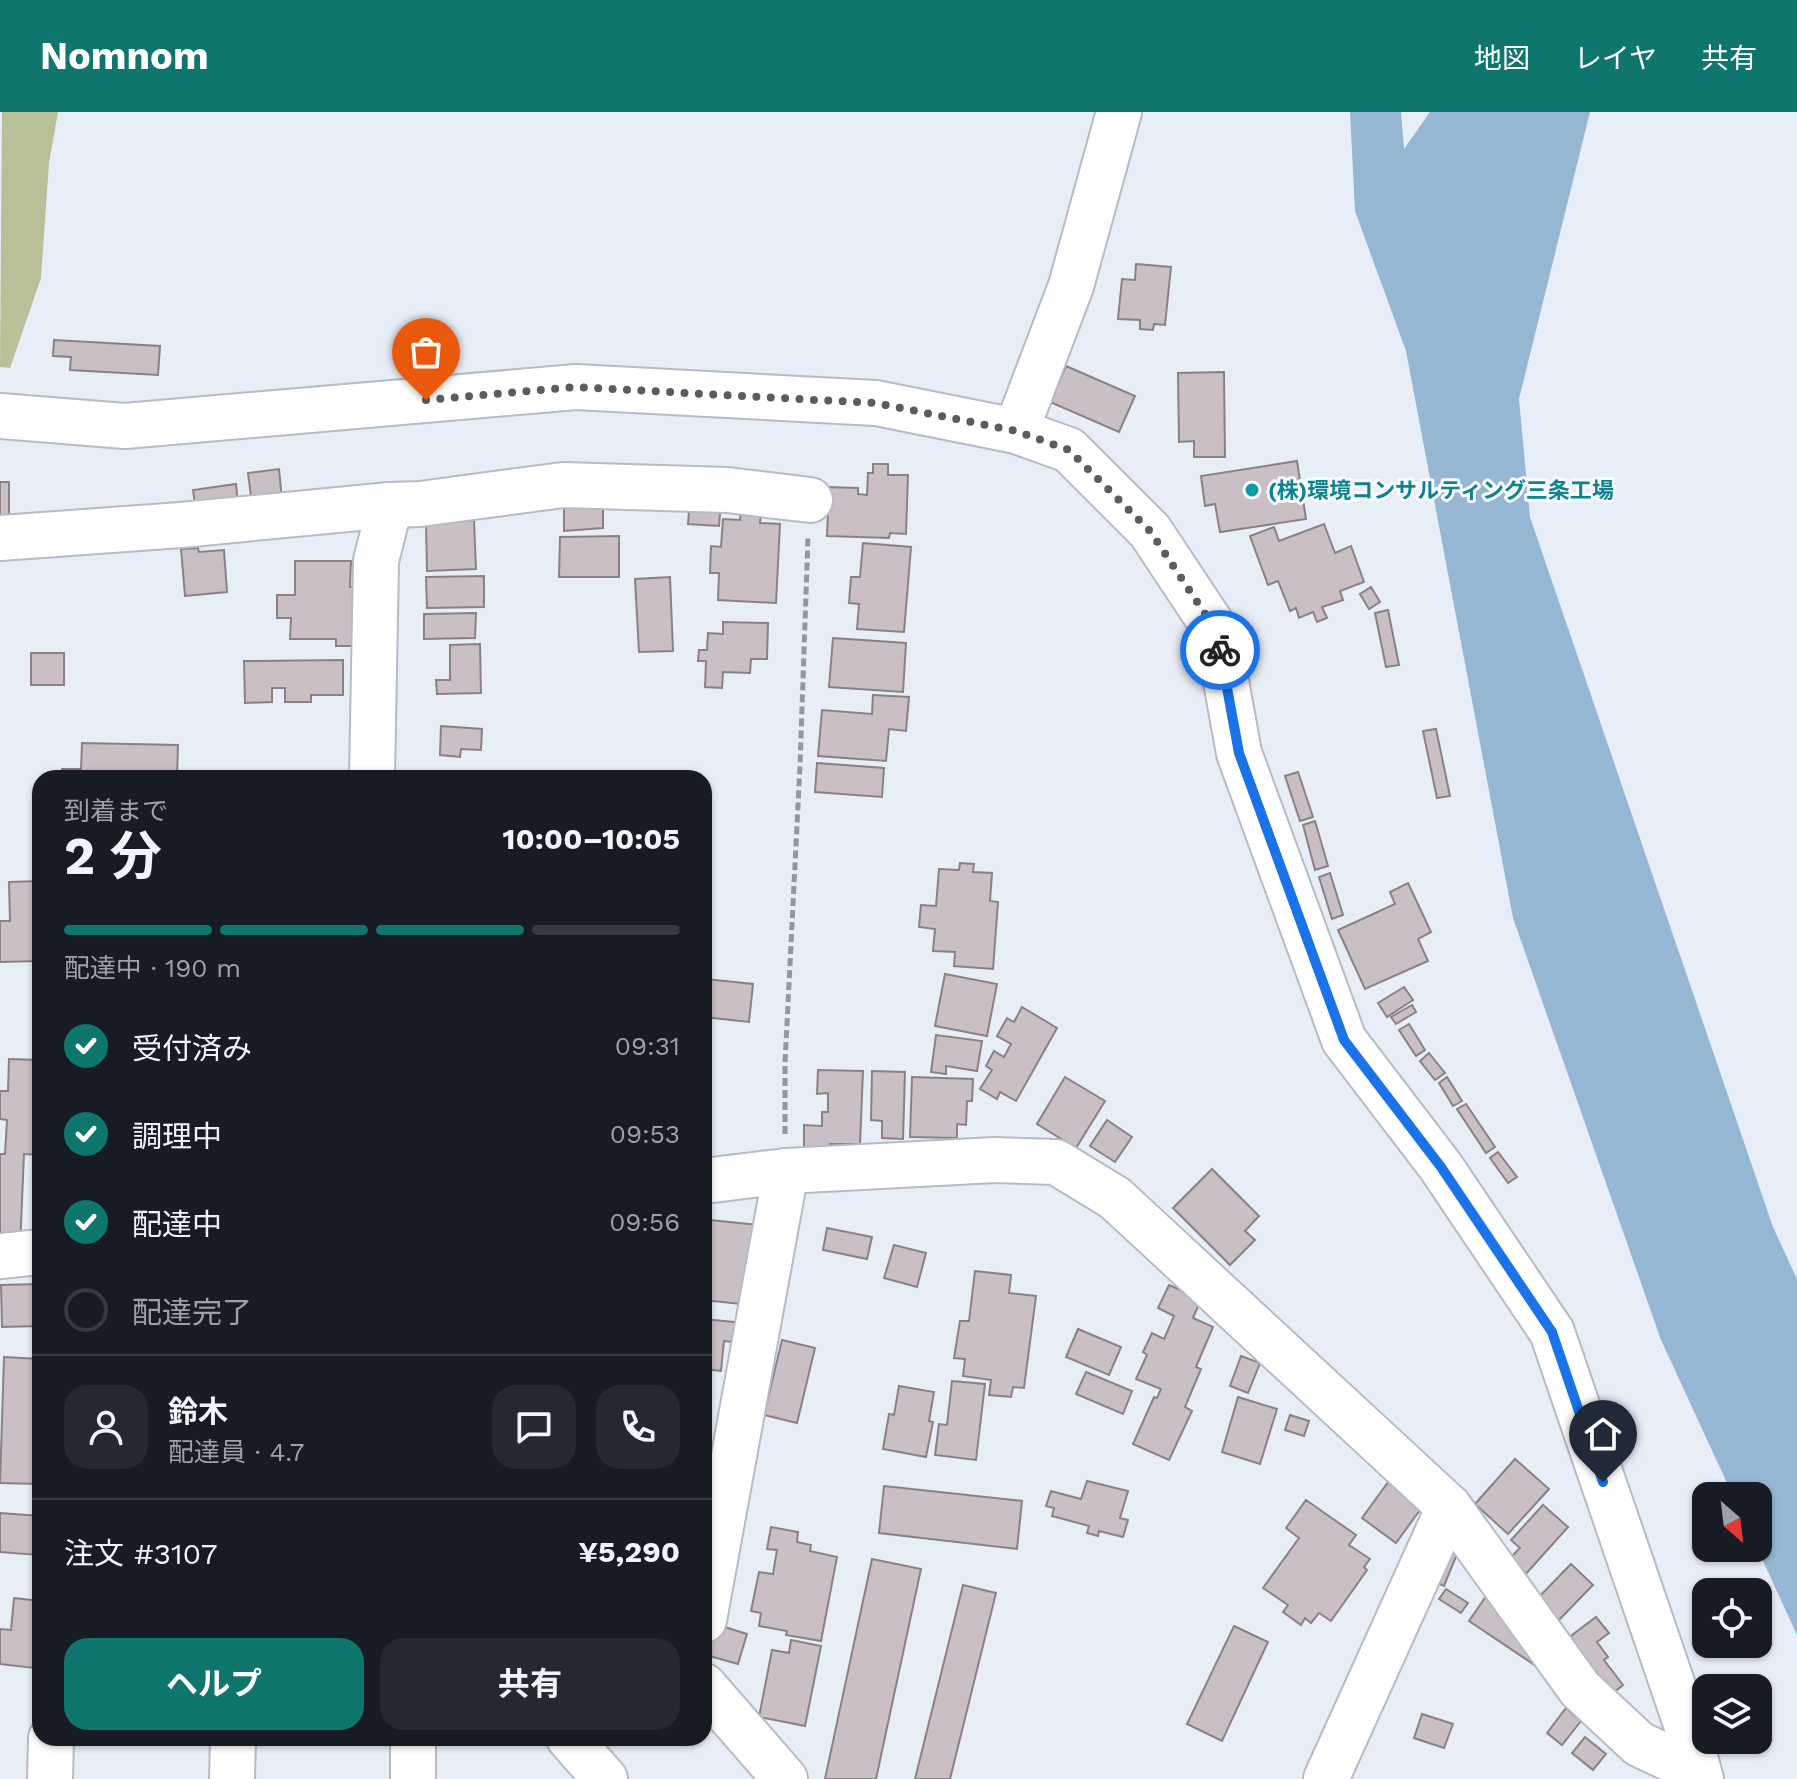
<!DOCTYPE html>
<html lang="ja">
<head>
<meta charset="utf-8">
<style>
  :root { --surface:#171b24; --page:#242831; --text:#f1f3f6; --muted:#9ea1a6; --line:#363941; --accent:#0f766e }
  body { margin:0; font-family:"Work Sans","Noto Sans JP",sans-serif; background:var(--page); color:var(--text); height:100vh; display:flex; flex-direction:column; font-size:30px; white-space:nowrap }
  * { box-sizing:border-box; margin:0 }
  p { font-size:26px; color:var(--muted) }
  .icon { flex:none; width:44px; height:44px; fill:none; stroke:currentColor; stroke-width:2; stroke-linecap:round; stroke-linejoin:round }
  .map { position:relative; flex:1; overflow:hidden }
  .panel { position:absolute; left:32px; top:658px; width:680px; height:976px; display:flex; flex-direction:column; background:var(--surface); border-radius:24px; box-shadow:0 2px 6px #0004 }
  .panel>* { flex:none }
  .needle { width:52px; rotate:152deg }
  .controls { position:absolute; left:1692px; top:1370px; display:grid; gap:16px }
  .controls a { display:grid; place-items:center; width:80px; height:80px; border-radius:16px; background:var(--surface); box-shadow:0 2px 6px #0004; font-size:40px }
  .pin { position:absolute; display:grid; place-items:center; width:68px; height:68px; color:#fff; margin:-82px -34px; border-radius:50% 50% 50% 0; rotate:-45deg; box-shadow:0 0 8px #0007 }
  .pin .icon { rotate:45deg }
  .courier { position:absolute; display:grid; place-items:center; width:80px; height:80px; margin:-40px; border:6px solid #1a73e8; border-radius:50%; background:#fff; color:#222; box-shadow:0 2px 10px #0007 }
  .head em { font-style:normal; font-weight:700 }
  .head div { display:flex; flex-direction:column-reverse }
  .head { display:flex; align-items:center; justify-content:space-between; height:136px; padding:0 32px }
  h1 { font-size:52px; font-weight:700; line-height:60px }
  .bar { display:grid; grid-template-columns:repeat(4,1fr); gap:12px 8px; align-content:center; height:96px; padding:0 32px }
  .bar i { height:10px; border-radius:6px; background:var(--line) }
  .bar .active { background:var(--accent) }
  .bar p { grid-column:span 4 }
  .line { display:flex; align-items:center; gap:20px; padding:0 32px; border-top:2px solid var(--line) }
  .line div { flex:1 }
  .round { display:grid; place-items:center; flex:none; width:84px; height:84px; border-radius:24px; background:var(--page) }
  ol { padding:0 32px; list-style:none }
  li { display:flex; align-items:center; gap:24px; height:88px }
  li p { margin-inline-start:auto }
  li .icon { padding:8px; border-radius:50%; background:var(--accent); color:#fff; stroke-width:4 }
  li:last-child { color:var(--muted) }
  li i { width:44px; height:44px; border:4px solid var(--line); border-radius:50% }
  .primary-button { display:flex; gap:16px; margin-top:auto; padding:16px 32px }
  .primary-button a { flex:1; height:92px; border-radius:24px; background:var(--accent); color:#fff; font-size:32px; font-weight:700; line-height:92px; text-align:center }
  .primary-button a+a { background:var(--page); color:var(--text) }
  header { display:flex; align-items:center; gap:48px; box-sizing:border-box; height:112px; padding:0 40px; background:var(--accent); color:#fff }
  header strong { font-size:38px }
  nav { display:flex; gap:44px; margin-inline-start:auto; font-size:28px }
  .map>svg:first-child { display:block }
</style>
</head>
<body>
<header>
<strong>Nomnom</strong>
<nav><a>地図</a><a>レイヤ</a><a>共有</a></nav>
</header>
<div class="map">
<svg width="1797" height="1667" viewBox="0 0 1797 1667">
  <rect width="100%" height="100%" fill="#e8eef7"/>
  <polygon fill="#bbbf98" points="2,0 58,0 49,51 41,166 10,256 0,255"/>
  <polygon fill="#96b7d4" points="1350,0 1401,0 1404,37 1430,0 1590,0 1519,287 1530,405 1773,1115 1797,1167 1797,1523 1757,1436 1758,1384 1733,1384 1661,1228 1513,806 1406,239 1355,99"/>
  <g fill="#c9bfc5" stroke="#8a8186" stroke-width="2">
    <polygon points="1136,152 1171,155 1165,213 1154,212 1153,218 1140,217 1140,208 1118,207 1122,167 1135,168"/>
    <polygon points="54,228 160,234 158,263 70,258 71,245 53,244"/>
    <polygon points="1066,254 1135,284 1119,320 1050,290"/>
    <polygon points="1224,260 1225,345 1194,345 1194,329 1179,330 1178,261"/>
    <polygon points="1297,349 1306,407 1220,420 1215,392 1205,394 1201,364"/>
    <polygon points="873,352 888,352 888,363 908,363 906,422 890,421 889,426 827,424 829,375 858,376 858,382 867,383 868,361 873,361"/>
    <polygon points="279,357 282,388 252,392 248,361"/>
    <rect x="0" y="370" width="9" height="34"/>
    <polygon points="236,372 238,394 196,400 193,378"/>
    <polygon points="690,387 721,389 719,414 688,412"/>
    <polygon points="603,389 603,416 564,419 564,390"/>
    <polygon points="741,400 761,401 760,411 780,412 776,491 718,488 719,461 710,461 711,434 721,435 723,407 740,408"/>
    <polygon points="474,408 476,457 427,459 426,412"/>
    <polygon points="1324,412 1335,441 1351,434 1364,470 1340,479 1343,488 1322,495 1327,506 1317,510 1313,500 1299,506 1296,496 1290,499 1278,469 1268,473 1250,424 1274,415 1279,429"/>
    <polygon points="619,424 619,465 559,465 560,425"/>
    <polygon points="863,431 911,435 904,520 857,517 859,492 849,491 851,465 860,465"/>
    <polygon points="198,436 199,440 224,438 227,480 185,484 181,437"/>
    <polygon points="295,449 351,449 350,475 357,475 356,534 336,534 336,527 290,527 291,506 277,506 277,483 295,483"/>
    <polygon points="484,464 484,495 427,496 426,465"/>
    <polygon points="670,465 673,539 639,540 635,467"/>
    <polygon points="1371,475 1380,490 1369,497 1360,482"/>
    <polygon points="1388,498 1399,553 1386,555 1375,501"/>
    <polygon points="476,501 475,526 424,527 424,502"/>
    <polygon points="723,510 768,511 767,547 751,547 750,561 723,560 722,576 705,575 706,549 698,549 699,538 707,538 708,521 723,522"/>
    <polygon points="833,526 906,531 903,580 829,575"/>
    <polygon points="480,532 481,581 437,582 436,568 450,568 450,533"/>
    <rect x="31" y="541" width="33" height="32"/>
    <polygon points="343,548 343,583 311,583 311,590 285,590 285,576 272,576 272,590 245,591 244,549"/>
    <polygon points="873,583 909,585 906,619 889,617 886,649 818,644 822,598 872,602"/>
    <polygon points="441,614 482,617 481,638 461,637 460,645 440,643"/>
    <polygon points="1436,617 1450,684 1437,686 1423,619"/>
    <polygon points="82,631 178,633 177,666 62,666 62,657 81,657"/>
    <polygon points="817,651 884,656 882,685 815,680"/>
    <polygon points="1298,660 1313,705 1300,709 1285,664"/>
    <polygon points="1315,709 1328,754 1315,758 1303,713"/>
    <polygon points="960,751 974,752 973,760 992,761 990,789 998,790 993,857 954,854 955,840 933,839 935,817 919,815 921,793 936,794 939,757 959,758"/>
    <polygon points="1330,761 1343,803 1332,807 1319,765"/>
    <polygon points="40,769 40,849 0,850 0,809 10,809 9,770"/>
    <polygon points="1408,771 1431,820 1418,827 1428,849 1365,877 1338,818 1395,792 1390,780"/>
    <polygon points="945,862 997,872 987,924 935,914"/>
    <polygon points="706,867 753,872 749,910 704,905 704,874"/>
    <polygon points="1404,875 1413,888 1387,905 1378,891"/>
    <polygon points="1412,893 1416,900 1396,912 1391,905"/>
    <polygon points="1022,895 1057,916 1016,989 1000,980 997,987 980,977 992,958 986,954 994,939 1004,945 1011,932 997,924 1007,906 1014,910"/>
    <polygon points="1409,912 1425,938 1416,944 1399,918"/>
    <polygon points="936,923 982,929 977,959 946,954 946,962 931,960"/>
    <polygon points="1429,941 1445,961 1435,968 1420,949"/>
    <polygon points="9,947 40,948 40,1043 24,1042 20,1136 0,1136 0,1042 5,1042 7,1008 0,1007 0,979 8,979"/>
    <polygon points="818,958 863,959 860,1032 830,1032 830,1039 804,1038 804,1013 822,1014 822,1000 828,1000 828,981 817,982"/>
    <polygon points="872,959 905,960 903,1027 882,1026 882,1009 871,1008"/>
    <polygon points="912,965 973,967 972,989 967,989 966,1013 957,1012 957,1026 910,1025"/>
    <polygon points="1065,965 1105,989 1076,1036 1037,1012"/>
    <polygon points="1447,965 1462,989 1453,994 1439,971"/>
    <rect x="704" y="976" width="4" height="35"/>
    <polygon points="1466,992 1495,1035 1486,1041 1457,997"/>
    <polygon points="1107,1008 1132,1025 1115,1050 1090,1034"/>
    <polygon points="1498,1040 1517,1065 1508,1071 1490,1046"/>
    <polygon points="1212,1057 1259,1104 1245,1119 1255,1128 1230,1153 1173,1096"/>
    <polygon points="710,1108 758,1113 750,1193 704,1188 704,1143 707,1144"/>
    <polygon points="827,1116 872,1125 867,1147 823,1138"/>
    <polygon points="894,1133 926,1141 917,1175 884,1166"/>
    <polygon points="975,1159 1011,1163 1009,1181 1036,1184 1024,1276 1013,1275 1011,1285 989,1283 991,1268 963,1264 965,1247 954,1246 960,1209 969,1209"/>
    <polygon points="40,1172 40,1214 2,1215 1,1173"/>
    <polygon points="1169,1173 1201,1187 1193,1206 1213,1215 1196,1255 1201,1257 1185,1295 1192,1299 1169,1348 1133,1332 1154,1285 1157,1286 1161,1277 1136,1267 1147,1243 1143,1240 1152,1221 1164,1227 1174,1204 1158,1196"/>
    <polygon points="704,1207 743,1211 740,1231 724,1229 721,1259 704,1257"/>
    <polygon points="1078,1217 1121,1235 1109,1263 1066,1245"/>
    <polygon points="782,1228 815,1236 797,1311 764,1303"/>
    <polygon points="1241,1244 1260,1251 1248,1281 1230,1274"/>
    <polygon points="4,1245 40,1247 38,1372 0,1371"/>
    <polygon points="1086,1260 1132,1279 1123,1302 1076,1282"/>
    <polygon points="952,1269 985,1272 976,1348 935,1343 939,1312 947,1313"/>
    <polygon points="899,1274 934,1280 929,1309 933,1310 926,1345 883,1337 889,1302 894,1303"/>
    <polygon points="1238,1285 1277,1297 1260,1352 1222,1340"/>
    <polygon points="1290,1303 1309,1309 1304,1324 1285,1318"/>
    <polygon points="1515,1347 1549,1377 1508,1422 1475,1392"/>
    <polygon points="1394,1362 1428,1387 1396,1431 1362,1406"/>
    <polygon points="1087,1369 1128,1379 1120,1406 1128,1408 1123,1425 1099,1419 1098,1424 1087,1421 1089,1414 1052,1404 1054,1396 1046,1394 1051,1379 1081,1387"/>
    <polygon points="884,1374 1022,1389 1017,1437 879,1421"/>
    <polygon points="1306,1388 1356,1423 1349,1433 1370,1447 1364,1455 1367,1458 1331,1509 1319,1501 1311,1511 1305,1506 1301,1513 1283,1500 1288,1493 1263,1476 1299,1426 1286,1416"/>
    <polygon points="1543,1393 1568,1415 1523,1465 1506,1450 1520,1436 1511,1428"/>
    <polygon points="0,1401 40,1404 38,1443 0,1440"/>
    <polygon points="771,1415 798,1420 797,1430 811,1433 810,1439 837,1445 821,1529 786,1523 787,1519 759,1514 761,1501 751,1499 759,1460 773,1462 777,1438 767,1437"/>
    <polygon points="1448,1438 1457,1442 1444,1474 1435,1470"/>
    <polygon points="872,1447 921,1457 876,1667 825,1667"/>
    <polygon points="1571,1452 1593,1473 1558,1509 1536,1488"/>
    <polygon points="963,1473 996,1481 950,1667 915,1667"/>
    <polygon points="1446,1477 1468,1491 1461,1501 1439,1487"/>
    <polygon points="1489,1480 1501,1488 1495,1497 1524,1516 1539,1556 1469,1509"/>
    <polygon points="14,1486 40,1489 34,1556 0,1552 0,1517 11,1518"/>
    <polygon points="1596,1505 1609,1521 1597,1530 1608,1545 1604,1548 1623,1573 1607,1586 1563,1530"/>
    <polygon points="715,1512 747,1522 738,1552 706,1543"/>
    <polygon points="1234,1514 1268,1530 1222,1629 1187,1612"/>
    <polygon points="791,1528 821,1534 805,1614 759,1605 772,1538 789,1541"/>
    <polygon points="1566,1596 1581,1609 1562,1633 1547,1621"/>
    <polygon points="1422,1602 1453,1612 1444,1636 1414,1626"/>
    <polygon points="1585,1625 1606,1642 1593,1658 1572,1641"/>
  </g>
  <g fill="none" stroke-linecap="round" stroke-linejoin="round">
    <defs>
      <g id="minor">
        <polyline points="0,304 125,314 576,275 876,291 1016,319 1069,338 1150,419 1217,520 1239,641 1344,928 1441,1055 1552,1220 1685,1609 1701,1667"/>
        <polyline points="1016,319 1071,174 1119,0"/>
        <polyline points="0,426 181,413 390,393 420,392 563,373 727,378 810,388"/>
        <polyline points="372,666 376,449 390,393"/>
        <polyline points="704,1069 786,1059 995,1048 1056,1050 1115,1086 1449,1395 1580,1577 1639,1632 1698,1660"/>
        <polyline points="0,1144 40,1140"/>
        <polyline points="704,1508 786,1059"/>
        <polyline points="704,1574 785,1667"/>
        <polyline points="569,1626 605,1667"/>
        <polyline points="50,1667 51,1626"/>
        <polyline points="232,1667 233,1626"/>
        <polyline points="413,1667 413,1626"/>
        <polyline points="1326,1667 1449,1395"/>
      </g>
    </defs>
    <use href="#minor" stroke="#b6bbc4" stroke-width="48"/>
    <polyline stroke="#93979e" stroke-width="5" stroke-dasharray="8 4" stroke-linecap="butt" points="785,1022 785,951 800,654 808,425"/>
    <use href="#minor" stroke="#fff" stroke-width="44"/>
  </g>
  <g fill="none" stroke-linecap="round" stroke-linejoin="round">
    <polyline stroke="#595c62" stroke-width="8" stroke-dasharray="0 14.4" points="426,288 576,275 816,288 876,291 1016,319 1069,338 1150,419 1217,520 1220,538"/>
    <polyline stroke="#1a73e8" stroke-width="10" points="1220,538 1239,641 1344,928 1441,1055 1552,1220 1603,1370"/>
  </g>
  <circle fill="#0f9aa8" stroke="#f9fbff" stroke-width="3" cx="1252" cy="378" r="8"/>
  <g text-anchor="middle" dominant-baseline="central" stroke-width="6" stroke-linejoin="round" paint-order="stroke">
    <g font-size="22" font-weight="bold" fill="#0d838f" stroke="#f9fbff" text-anchor="start">
      <text x="1268" y="378">(株)環境コンサルティング三条工場</text>
    </g>
  </g>
</svg>
<div class="controls">
<a><svg class="needle" viewBox="-14 -14 28 28"><path d="M0-13l5 13h-10z" fill="#e53935"/><path d="M0 13l5-13h-10z" fill="#9ea1a6"/></svg></a>
<a><svg class="icon" aria-label="locate" viewBox="0 0 24 24"><circle cx="12" cy="12" r="6"/><path d="M12 2v4M12 18v4M2 12h4M18 12h4"/></svg></a>
<a><svg class="icon" aria-label="layers" viewBox="0 0 24 24"><path d="M12 4l9 5-9 5-9-5zM3 14l9 5 9-5"/></svg></a>
</div>
<div class="pin" style="left:426px;top:288px;background:#ea580c"><svg class="icon" aria-label="bag" viewBox="0 0 24 24"><path d="M5 8h14l-1 12H6zM9 8a3 3 0 0 1 6 0"/></svg></div>
<div class="pin" style="left:1603px;top:1370px;background:#1f2937"><svg class="icon" aria-label="home" viewBox="0 0 24 24"><path d="M3 11l9-7 9 7M6 9v11h12V9"/></svg></div>
<div class="courier" style="left:1220px;top:538px"><svg class="icon" aria-label="bike" viewBox="0 0 24 24"><circle cx="6" cy="16" r="4"/><circle cx="18" cy="16" r="4"/><path d="M6 16l4-8h5l3 8M10 8l3 8H6M13 5h3"/></svg></div>
<section class="panel">
<div class="head"><div><h1>2 分</h1><p>到着まで</p></div><em>10:00–10:05</em></div>
<div class="bar"><i class="active"></i><i class="active"></i><i class="active"></i><i></i><p>配達中 · 190 m</p></div>
<ol>
<li><svg class="icon" aria-label="check" viewBox="0 0 24 24"><path d="M5 12l5 5 9-10"/></svg>受付済み<p>09:31</p></li>
<li><svg class="icon" aria-label="check" viewBox="0 0 24 24"><path d="M5 12l5 5 9-10"/></svg>調理中<p>09:53</p></li>
<li><svg class="icon" aria-label="check" viewBox="0 0 24 24"><path d="M5 12l5 5 9-10"/></svg>配達中<p>09:56</p></li>
<li><i></i>配達完了</li>
</ol>
<div class="line" style="height:144px"><a class="round"><svg class="icon" aria-label="person" viewBox="0 0 24 24"><circle cx="12" cy="8" r="4"/><path d="M4 21q1-7 8-7t8 7"/></svg></a><div><b>鈴木</b><p>配達員 · 4.7</p></div><a class="round"><svg class="icon" aria-label="chat" viewBox="0 0 24 24"><path d="M4 5h16v11H9l-5 4z"/></svg></a><a class="round"><svg class="icon" aria-label="phone" viewBox="0 0 24 24"><path d="M5 4h4l2 5-3 2q2 4 5 5l2-3 5 2v4C11 20 4 13 5 4z"/></svg></a></div>
<div class="line" style="height:104px"><div>注文 #3107</div><b>¥5,290</b></div>
<div class="primary-button"><a>ヘルプ</a><a>共有</a></div>
</section>
</div>
</body>
</html>
